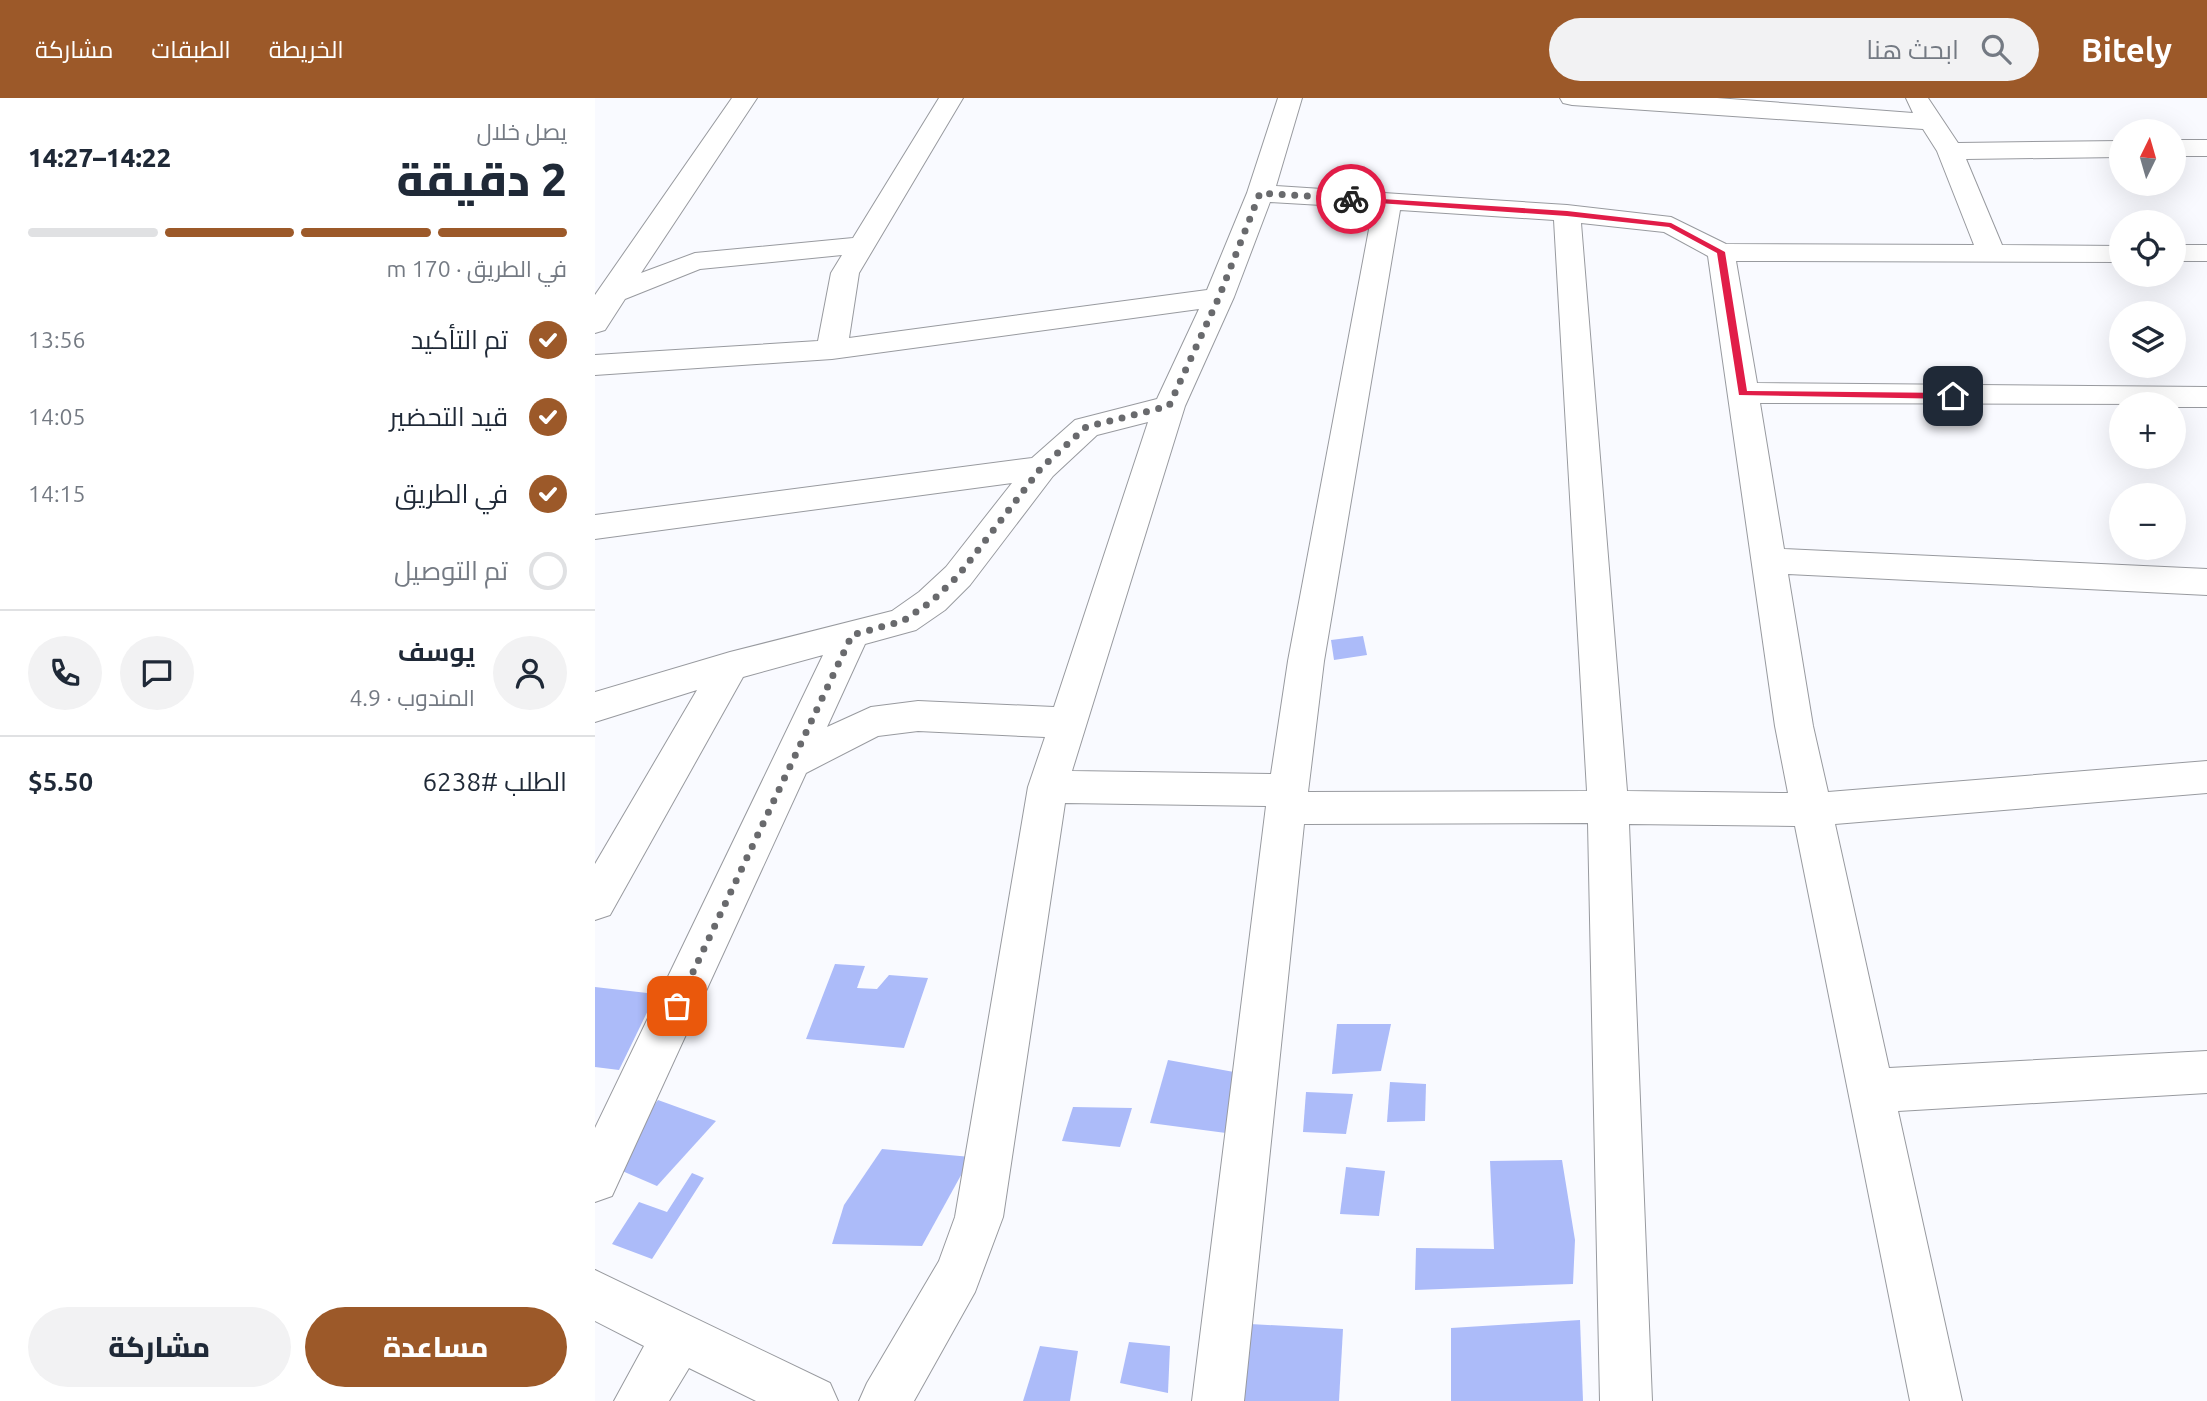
<!DOCTYPE html>
<html lang="ar">
<head>
<meta charset="utf-8">
<style>
  :root { --surface:#fff; --page:#f2f2f3; --text:#1f2937; --muted:#747a83; --line:#e0e1e3; --accent:#9c5929 }
  body { margin:0; font-family:Ubuntu,Cairo,sans-serif; background:var(--page); color:var(--text); direction:rtl; height:100vh; display:flex; flex-direction:column; font-size:26px; white-space:nowrap }
  * { box-sizing:border-box; margin:0 }
  p { font-size:23px; color:var(--muted) }
  .icon { flex:none; width:38px; height:38px; fill:none; stroke:currentColor; stroke-width:2; stroke-linecap:round; stroke-linejoin:round }
  .map { position:relative; flex:1; overflow:hidden; direction:ltr }
  .side { display:flex; flex-direction:column; background:var(--surface); width:595px }
  .side>* { flex:none }
  .needle { width:46px; rotate:5deg }
  .controls { position:absolute; left:1514px; top:21px; display:grid; gap:14px }
  .controls a { display:grid; place-items:center; width:77px; height:77px; border-radius:50%; background:var(--surface); box-shadow:0 7px 28px #0002; font-size:35px }
  .pin { position:absolute; display:grid; place-items:center; width:60px; height:60px; color:#fff; margin:-30px; border-radius:14px; box-shadow:0 4px 10px #0006 }
  .courier { position:absolute; display:grid; place-items:center; width:70px; height:70px; margin:-35px; border:5px solid #e11d48; border-radius:50%; background:#fff; color:#222; box-shadow:0 2px 9px #0007 }
  .summary em { font-style:normal; font-weight:800 }
  .summary div { display:flex; flex-direction:column-reverse }
  .summary { display:flex; align-items:center; justify-content:space-between; height:119px; padding:0 28px }
  h1 { font-size:46px; font-weight:800; line-height:52px }
  .bar { display:grid; grid-template-columns:repeat(4,1fr); gap:10px 7px; align-content:center; height:84px; padding:0 28px }
  .bar i { height:9px; border-radius:5px; background:var(--line) }
  .bar .selected { background:var(--accent) }
  .bar p { grid-column:span 4 }
  .line { display:flex; align-items:center; gap:18px; padding:0 28px; border-top:2px solid var(--line) }
  .line div { flex:1 }
  .round { display:grid; place-items:center; flex:none; width:74px; height:74px; border-radius:37px; background:var(--page) }
  ol { padding:0 28px; list-style:none }
  li { display:flex; align-items:center; gap:21px; height:77px }
  li p { margin-inline-start:auto }
  li .icon { padding:7px; border-radius:50%; background:var(--accent); color:#fff; stroke-width:4 }
  li:last-child { color:var(--muted) }
  li i { width:38px; height:38px; border:4px solid var(--line); border-radius:50% }
  .action { display:flex; gap:14px; margin-top:auto; padding:14px 28px }
  .action a { flex:1; height:80px; border-radius:42px; background:var(--accent); color:#fff; font-size:28px; font-weight:800; line-height:80px; text-align:center }
  .action a+a { background:var(--page); color:var(--text) }
  header { display:flex; align-items:center; gap:42px; box-sizing:border-box; height:98px; padding:0 35px; background:var(--accent); color:#fff }
  header strong { font-size:33px }
  nav { display:flex; gap:38px; margin-inline-start:auto; font-size:24px }
  .search { width:490px; height:63px; background:var(--page); display:flex; align-items:center; gap:18px; box-sizing:border-box; padding:0 24px; border-radius:38px; color:var(--muted); font-size:26px }
  main { display:flex; flex:1; min-height:0 }
  .map>svg:first-child { display:block }
</style>
</head>
<body>
<header>
<strong>Bitely</strong>
<div class="search"><svg class="icon" aria-label="search" viewBox="0 0 24 24"><circle cx="10" cy="10" r="6"/><path d="M15 15l6 6"/></svg>ابحث هنا</div>
<nav><a>الخريطة</a><a>الطبقات</a><a>مشاركة</a></nav>
</header>
<main>
<div class="map">
<svg width="1612" height="1303" viewBox="0 0 1612 1303">
  <rect width="100%" height="100%" fill="#f9faff"/>
  <g fill="#acbbf9">
    <polygon points="768,538 772,557 739,562 736,542"/>
    <polygon points="240,866 270,868 262,890 282,891 294,877 333,880 309,950 211,941"/>
    <polygon points="0,889 61,896 24,972 0,969"/>
    <polygon points="742,926 796,926 786,973 737,976"/>
    <polygon points="573,962 639,974 631,1035 555,1025"/>
    <polygon points="795,984 831,986 830,1023 792,1024"/>
    <polygon points="711,994 758,996 751,1036 708,1034"/>
    <polygon points="63,1002 121,1023 62,1088 11,1066"/>
    <polygon points="478,1009 537,1010 525,1049 467,1043"/>
    <polygon points="287,1051 376,1059 327,1148 237,1146 249,1107"/>
    <polygon points="967,1062 980,1142 978,1186 820,1192 821,1150 899,1151 895,1063"/>
    <polygon points="751,1069 790,1073 784,1118 745,1116"/>
    <polygon points="97,1075 109,1080 57,1161 17,1146 44,1104 72,1114"/>
    <polygon points="985,1222 988,1303 856,1303 856,1230"/>
    <polygon points="655,1226 748,1231 744,1303 648,1303"/>
    <polygon points="534,1244 575,1248 573,1295 525,1285"/>
    <polygon points="445,1248 483,1253 475,1303 428,1303"/>
  </g>
  <g fill="none" stroke-linecap="round" stroke-linejoin="round">
    <defs>
      <g id="minor">
        <path d="M137 0H162L46 175 100 155 258 140 344 0H368L264 175 254 240 612 192 652 95 683 0H707L681 88 972 107 1076 119 1131 146 1379 147 1342 53 1328 31 977 7 968 5 965 0H1122L1318 15 1311 0H1333L1363 45 1526 43V59L1371 61 1407 147 1526 148V164L1141 163 1162 285 1612 289V309H1578V306L1165 305 1189 451 1612 471V497L1193 476 1218 628 1233 694 1612 663V695L1240 726 1294 970 1612 953V995L1303 1013 1367 1303H1315L1200 728 1034 726 1057 1303H1005L993 725 709 726 649 1303H597L671 708 470 705 408 1119 380 1194 319 1303H264L272 1285 344 1163 360 1119 433 689 450 639 323 633 283 638 211 675 17 1098 0 1104V1030L228 557 148 579 15 817 0 822V766L102 592 0 624V594L135 554 297 513 324 494 351 469 417 385 0 441V417L437 360 480 322 562 301 604 211 237 261 0 277V257L223 243 236 175 247 157 105 171 30 201 10 232 0 235V197ZM675 104 778 110 693 563 676 676 477 673 590 308 639 199ZM805 112 959 122 992 693 713 694 729 563ZM986 125 1069 134 1113 158 1180 628 1193 695 1032 693ZM553 324 459 609 323 603 276 609 232 629 270 546 321 532 350 512 375 487 458 378 502 337Z"/>
        <rect x="1578" y="42" width="34" height="16"/>
        <rect x="1578" y="147" width="34" height="16"/>
        <polygon points="0,1172 235,1285 243,1303 161,1303 94,1270 74,1303 19,1303 49,1248 0,1223"/>
      </g>
    </defs>
    <use href="#minor" stroke="#989a9f" stroke-width="2"/>
    <use href="#minor" fill="#fff" fill-rule="evenodd"/>
  </g>
  <polygon fill="#e11d48" points="756,99 972,113 1076,125 1130,154 1152,293 1358,295 1363,298 1358,301 1144,297 1122,155 1074,129 972,118 754,103"/>
  <g fill="none" stroke-linecap="round" stroke-linejoin="round">
    <polyline stroke="#696a6d" stroke-width="7" stroke-dasharray="0 12.6" points="82,908 257,537 308,523 337,503 363,478 446,370 491,329 574,308 624,199 665,95 756,101"/>
  </g>
</svg>
<div class="controls">
<a><svg class="needle" viewBox="-14 -14 28 28"><path d="M0-13l5 13h-10z" fill="#e53935"/><path d="M0 13l5-13h-10z" fill="#747a83"/></svg></a>
<a><svg class="icon" aria-label="locate" viewBox="0 0 24 24"><circle cx="12" cy="12" r="6"/><path d="M12 2v4M12 18v4M2 12h4M18 12h4"/></svg></a>
<a><svg class="icon" aria-label="layers" viewBox="0 0 24 24"><path d="M12 4l9 5-9 5-9-5zM3 14l9 5 9-5"/></svg></a>
<a>+</a>
<a>−</a>
</div>
<div class="pin" style="left:82px;top:908px;background:#ea580c"><svg class="icon" aria-label="bag" viewBox="0 0 24 24"><path d="M5 8h14l-1 12H6zM9 8a3 3 0 0 1 6 0"/></svg></div>
<div class="pin" style="left:1358px;top:298px;background:#1f2937"><svg class="icon" aria-label="home" viewBox="0 0 24 24"><path d="M3 11l9-7 9 7M6 9v11h12V9"/></svg></div>
<div class="courier" style="left:756px;top:101px"><svg class="icon" aria-label="bike" viewBox="0 0 24 24"><circle cx="6" cy="16" r="4"/><circle cx="18" cy="16" r="4"/><path d="M6 16l4-8h5l3 8M10 8l3 8H6M13 5h3"/></svg></div>
</div>
<section class="side">
<div class="summary"><div><h1>2 دقيقة</h1><p>يصل خلال</p></div><em>14:22–14:27</em></div>
<div class="bar"><i class="selected"></i><i class="selected"></i><i class="selected"></i><i></i><p>في الطريق · 170 m</p></div>
<ol>
<li><svg class="icon" aria-label="check" viewBox="0 0 24 24"><path d="M5 12l5 5 9-10"/></svg>تم التأكيد<p>13:56</p></li>
<li><svg class="icon" aria-label="check" viewBox="0 0 24 24"><path d="M5 12l5 5 9-10"/></svg>قيد التحضير<p>14:05</p></li>
<li><svg class="icon" aria-label="check" viewBox="0 0 24 24"><path d="M5 12l5 5 9-10"/></svg>في الطريق<p>14:15</p></li>
<li><i></i>تم التوصيل</li>
</ol>
<div class="line" style="height:126px"><a class="round"><svg class="icon" aria-label="person" viewBox="0 0 24 24"><circle cx="12" cy="8" r="4"/><path d="M4 21q1-7 8-7t8 7"/></svg></a><div><b>يوسف</b><p>المندوب · 4.9</p></div><a class="round"><svg class="icon" aria-label="chat" viewBox="0 0 24 24"><path d="M4 5h16v11H9l-5 4z"/></svg></a><a class="round"><svg class="icon" aria-label="phone" viewBox="0 0 24 24"><path d="M5 4h4l2 5-3 2q2 4 5 5l2-3 5 2v4C11 20 4 13 5 4z"/></svg></a></div>
<div class="line" style="height:91px"><div>الطلب #6238</div><b>$5.50</b></div>
<div class="action"><a>مساعدة</a><a>مشاركة</a></div>
</section>
</main>
</body>
</html>
